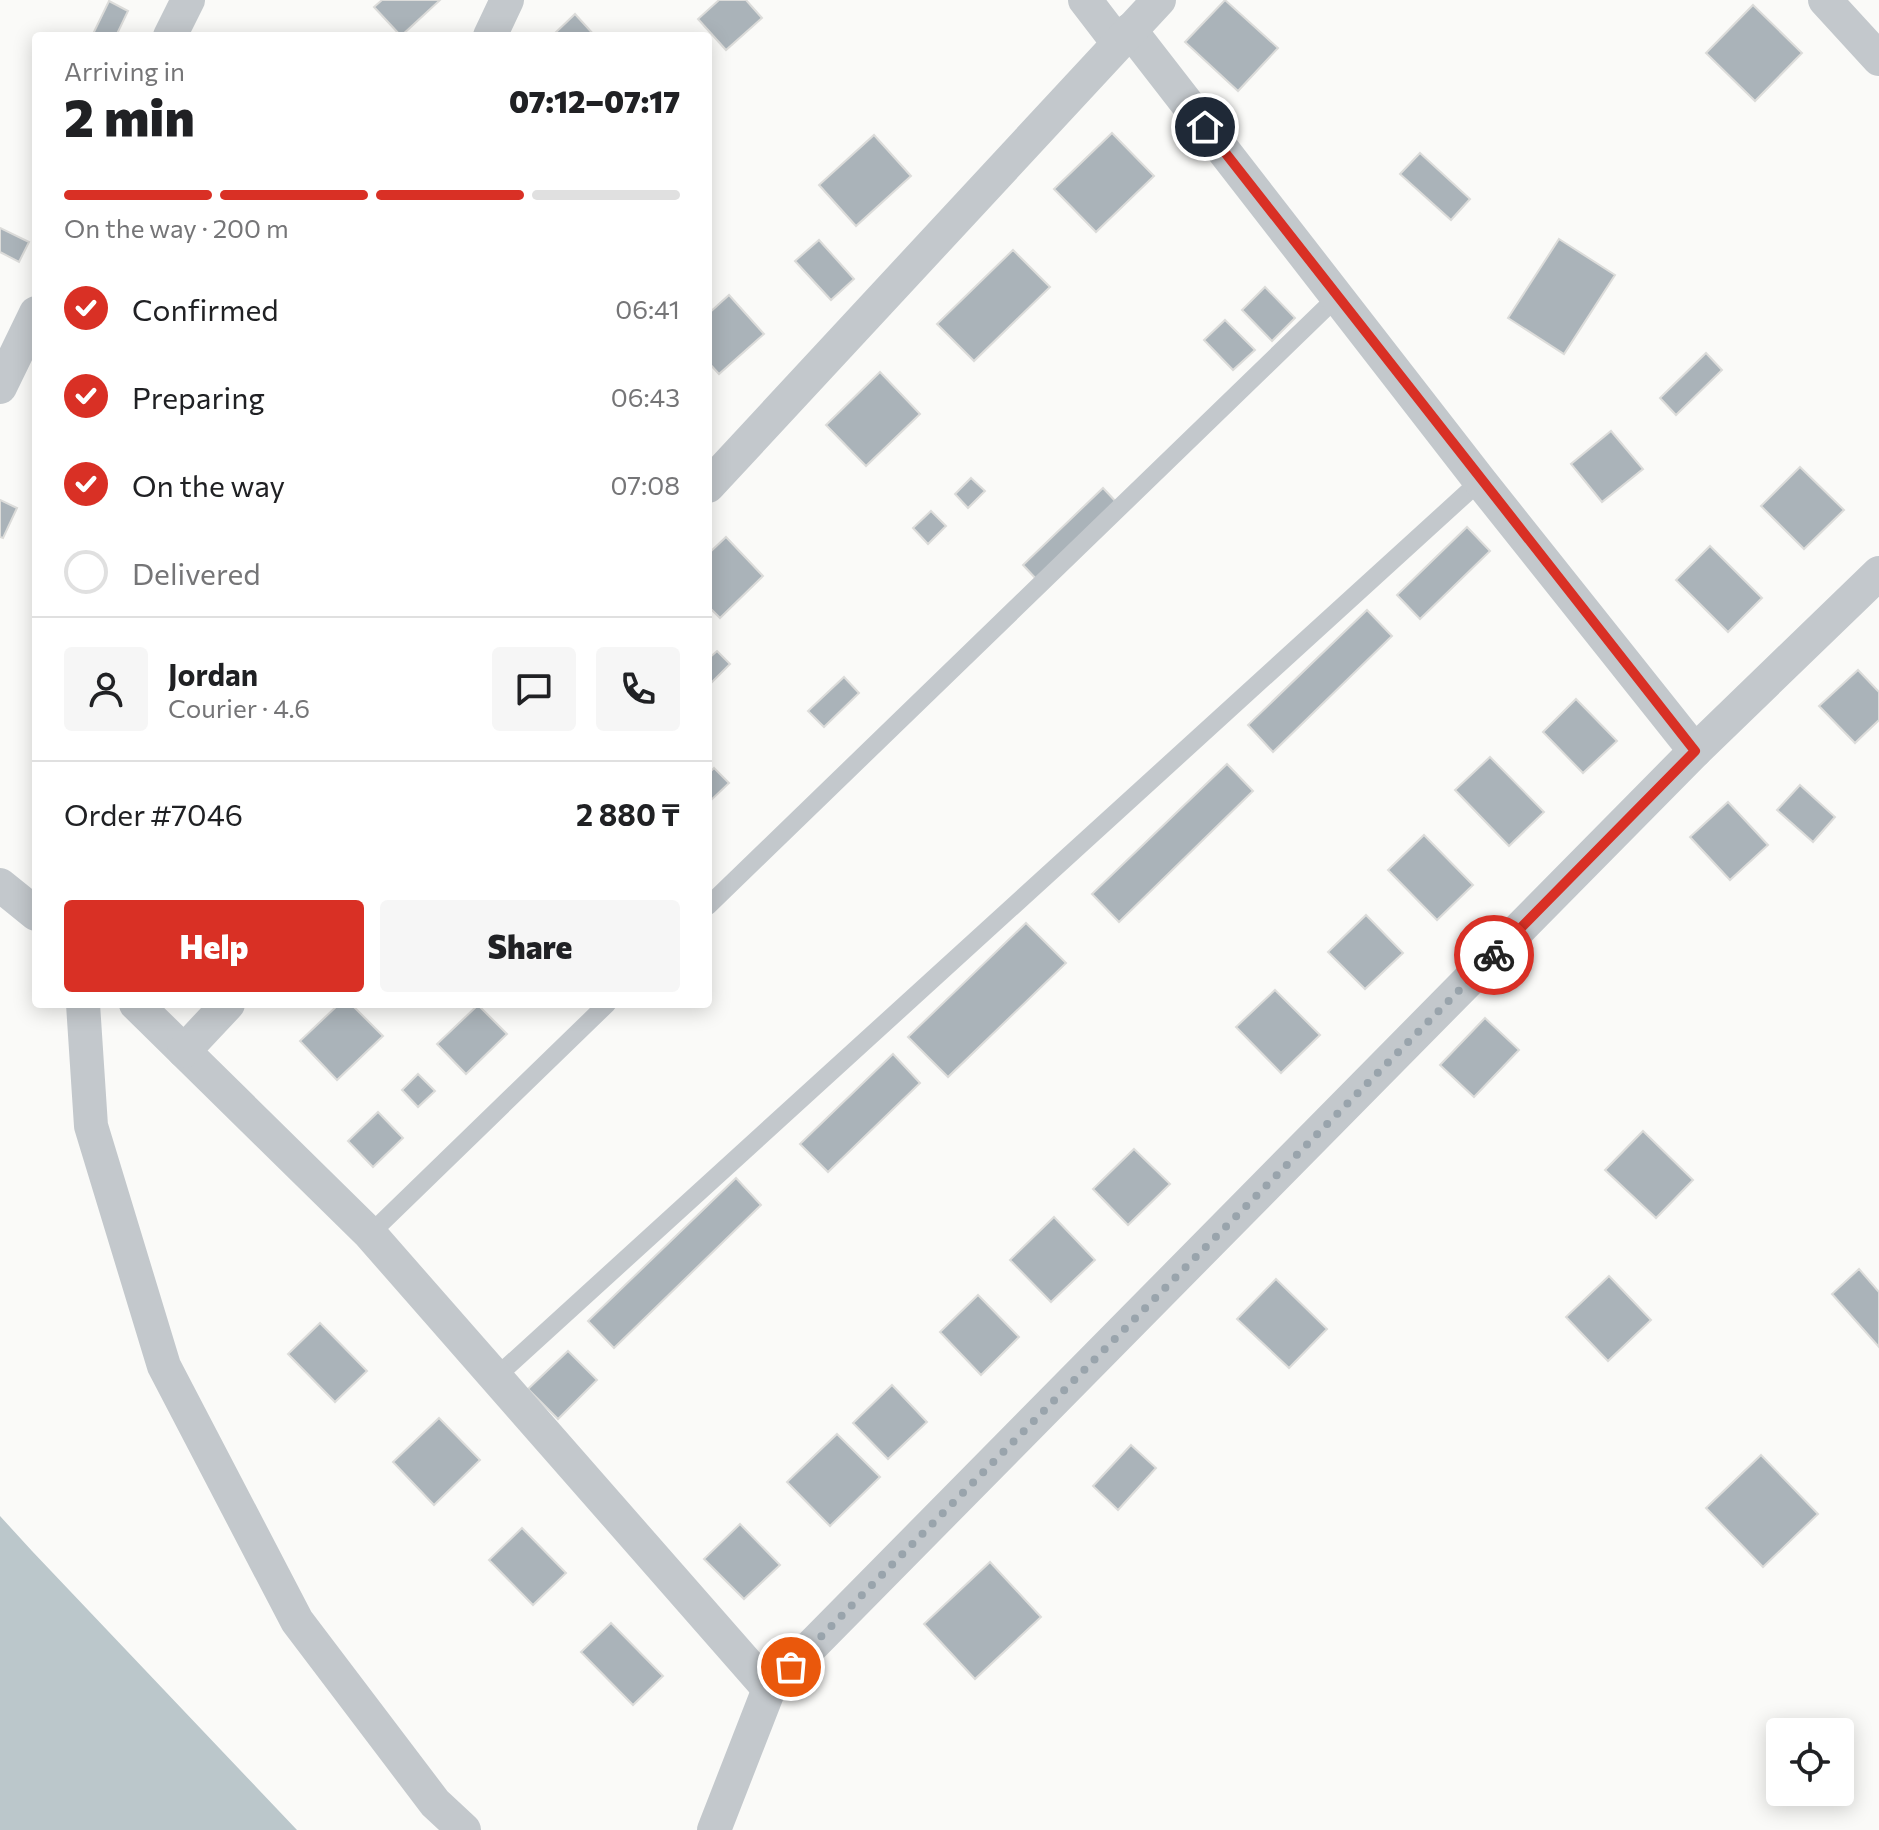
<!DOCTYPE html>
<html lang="en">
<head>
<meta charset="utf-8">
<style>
  :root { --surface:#fff; --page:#f6f6f6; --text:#202124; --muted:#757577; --line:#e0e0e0; --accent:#d93025 }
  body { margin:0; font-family:Commissioner,sans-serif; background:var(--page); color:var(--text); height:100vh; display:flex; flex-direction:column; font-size:30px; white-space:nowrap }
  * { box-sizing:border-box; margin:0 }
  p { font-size:26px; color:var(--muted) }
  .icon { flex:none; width:44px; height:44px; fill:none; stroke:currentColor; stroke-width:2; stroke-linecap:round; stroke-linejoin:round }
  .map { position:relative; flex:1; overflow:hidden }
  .drawer { position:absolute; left:32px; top:32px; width:680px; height:976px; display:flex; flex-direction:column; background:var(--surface); border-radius:8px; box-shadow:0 4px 20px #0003 }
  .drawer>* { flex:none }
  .controls { position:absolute; left:1766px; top:1718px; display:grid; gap:16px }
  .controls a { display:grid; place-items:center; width:88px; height:88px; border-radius:8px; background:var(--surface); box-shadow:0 4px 20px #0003; font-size:40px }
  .pin { position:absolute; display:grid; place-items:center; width:68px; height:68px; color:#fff; margin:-34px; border:4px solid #fff; border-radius:50%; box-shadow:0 2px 8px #0007 }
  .courier { position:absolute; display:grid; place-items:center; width:80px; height:80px; margin:-40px; border:6px solid #d93025; border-radius:50%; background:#fff; color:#222; box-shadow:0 2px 10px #0007 }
  .summary em { font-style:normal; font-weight:800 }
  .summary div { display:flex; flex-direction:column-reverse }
  .summary { display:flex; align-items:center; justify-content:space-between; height:136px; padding:0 32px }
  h1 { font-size:52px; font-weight:800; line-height:60px }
  .bar { display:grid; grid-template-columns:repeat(4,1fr); gap:12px 8px; align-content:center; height:96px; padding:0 32px }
  .bar i { height:10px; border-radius:6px; background:var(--line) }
  .bar .selected { background:var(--accent) }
  .bar p { grid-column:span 4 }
  .line { display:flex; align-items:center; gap:20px; padding:0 32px; border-top:2px solid var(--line) }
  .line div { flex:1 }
  .round { display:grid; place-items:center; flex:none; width:84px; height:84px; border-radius:8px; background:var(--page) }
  ol { padding:0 32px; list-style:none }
  li { display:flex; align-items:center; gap:24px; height:88px }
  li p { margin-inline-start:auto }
  li .icon { padding:8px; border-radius:50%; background:var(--accent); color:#fff; stroke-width:4 }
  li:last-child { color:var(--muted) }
  li i { width:44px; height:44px; border:4px solid var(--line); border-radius:50% }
  .primary-button { display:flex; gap:16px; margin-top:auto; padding:16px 32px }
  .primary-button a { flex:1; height:92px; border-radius:8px; background:var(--accent); color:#fff; font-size:32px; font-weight:800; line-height:92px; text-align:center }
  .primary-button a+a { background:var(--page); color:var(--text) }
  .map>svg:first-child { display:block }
</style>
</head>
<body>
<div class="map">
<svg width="1879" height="1830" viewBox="0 0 1879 1830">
  <rect width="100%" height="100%" fill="#fafaf8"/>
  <polygon fill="#bbc7cb" points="0,1516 32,1551 297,1830 0,1830"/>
  <g fill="#aab3b9" stroke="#dcdcda" stroke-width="2">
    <polygon points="382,0 440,0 401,36 374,7"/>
    <polygon points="719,0 746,0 762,18 726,50 698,19"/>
    <polygon points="1225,0 1278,48 1238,91 1185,42"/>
    <polygon points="109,1 128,11 116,36 92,36"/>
    <polygon points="1753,5 1802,53 1755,101 1706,53"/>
    <polygon points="575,14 595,36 552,36"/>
    <polygon points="1112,133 1154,176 1096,232 1054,189"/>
    <polygon points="874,135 911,176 856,226 819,185"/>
    <polygon points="1420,153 1470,199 1451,220 1400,174"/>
    <polygon points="0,228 29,242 19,262 0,252"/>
    <polygon points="1559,239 1615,275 1564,354 1508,318"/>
    <polygon points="819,240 854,279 831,300 795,261"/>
    <polygon points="1013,250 1050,287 974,361 937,324"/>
    <polygon points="1265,287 1295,318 1272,341 1242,310"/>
    <polygon points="729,295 764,334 719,374 708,362 708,314"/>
    <polygon points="1225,320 1255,350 1233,370 1204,340"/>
    <polygon points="1706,353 1722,370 1676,415 1660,398"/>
    <polygon points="880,372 920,414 866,466 826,425"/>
    <polygon points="1611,431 1643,469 1602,502 1571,464"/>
    <polygon points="1800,467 1844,510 1804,549 1761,506"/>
    <polygon points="971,478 985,491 968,508 955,494"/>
    <polygon points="1103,488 1119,505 1039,582 1023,565"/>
    <polygon points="0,500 17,508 3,538 0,537"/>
    <polygon points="931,511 946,526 928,544 913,528"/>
    <polygon points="1467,527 1490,551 1420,619 1397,595"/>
    <polygon points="726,537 763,576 720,618 708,606 708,554"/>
    <polygon points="1710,546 1762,598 1728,632 1676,580"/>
    <polygon points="1367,610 1392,636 1273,752 1248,725"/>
    <polygon points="717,651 730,664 708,686 708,659"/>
    <polygon points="1858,670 1879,692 1879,720 1855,743 1819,706"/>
    <polygon points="844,677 859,693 824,727 808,711"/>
    <polygon points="1576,699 1617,741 1583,773 1543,732"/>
    <polygon points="1490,757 1544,812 1509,846 1455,790"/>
    <polygon points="1227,764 1253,791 1119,922 1092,894"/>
    <polygon points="714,768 729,783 708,803 708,774"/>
    <polygon points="1800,785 1835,817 1813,842 1777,810"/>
    <polygon points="1728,802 1768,845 1730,880 1690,837"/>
    <polygon points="1424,835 1473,885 1437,920 1388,870"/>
    <polygon points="1366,915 1403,953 1365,989 1328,952"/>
    <polygon points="1026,923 1066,963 948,1077 908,1037"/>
    <polygon points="1275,990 1320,1035 1281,1073 1236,1027"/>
    <polygon points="339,1004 351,1004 383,1036 337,1080 300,1041"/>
    <polygon points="478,1005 507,1034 466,1074 437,1044"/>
    <polygon points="1485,1018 1519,1050 1474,1097 1440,1065"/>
    <polygon points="893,1054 920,1083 828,1172 800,1144"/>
    <polygon points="418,1074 435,1091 418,1107 402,1090"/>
    <polygon points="378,1112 403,1138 373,1167 348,1141"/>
    <polygon points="1643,1131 1693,1180 1656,1218 1605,1170"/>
    <polygon points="1134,1149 1170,1184 1128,1225 1093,1189"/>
    <polygon points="736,1178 761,1205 614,1348 588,1321"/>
    <polygon points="1054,1217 1095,1260 1051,1302 1010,1260"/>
    <polygon points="1859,1269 1879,1292 1879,1347 1832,1294"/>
    <polygon points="1609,1276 1651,1320 1608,1361 1566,1317"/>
    <polygon points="1276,1279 1327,1329 1289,1368 1237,1319"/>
    <polygon points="978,1295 1019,1337 981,1375 940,1332"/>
    <polygon points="320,1323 367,1371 335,1402 288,1354"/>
    <polygon points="568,1351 597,1380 558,1419 528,1389"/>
    <polygon points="892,1385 927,1422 888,1459 853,1423"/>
    <polygon points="439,1418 480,1460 434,1505 393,1462"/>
    <polygon points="837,1434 880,1477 830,1526 787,1482"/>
    <polygon points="1131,1445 1156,1468 1118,1510 1093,1486"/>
    <polygon points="1761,1455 1818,1514 1763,1567 1706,1508"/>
    <polygon points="740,1524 780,1565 744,1599 704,1559"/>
    <polygon points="522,1528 566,1573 533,1605 489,1560"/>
    <polygon points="990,1562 1041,1617 975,1679 924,1624"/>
    <polygon points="611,1623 663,1676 633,1705 581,1652"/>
  </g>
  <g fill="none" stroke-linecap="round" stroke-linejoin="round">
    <g stroke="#c3c8cc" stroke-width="18">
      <polyline points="708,906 1337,297"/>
      <polyline points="370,1234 607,1004"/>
      <polyline points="496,1377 1480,481"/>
    </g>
    <g stroke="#c3c8cc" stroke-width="34">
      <polyline points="1085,0 1118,43"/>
      <polyline points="1825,0 1879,59"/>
      <polyline points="1130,30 1480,481 1695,751"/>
      <polyline points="170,36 188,0"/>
      <polyline points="490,36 507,0"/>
      <polyline points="0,387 36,313"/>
      <polyline points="708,486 1159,0"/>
      <polyline points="0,885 36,914"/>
      <polyline points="83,1004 91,1126 164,1366 297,1621 435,1803 464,1830"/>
      <polyline points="136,1004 370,1234 769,1689"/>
      <polyline points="184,1051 228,1004"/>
      <polyline points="714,1830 769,1689 1695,751 1879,573"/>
    </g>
  </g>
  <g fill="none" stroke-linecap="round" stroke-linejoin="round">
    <polyline stroke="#99a4ac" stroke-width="8" stroke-dasharray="0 14.4" points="791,1667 1494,955"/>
    <polyline stroke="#d93025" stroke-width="10" points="1205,127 1695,751 1494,955"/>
  </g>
</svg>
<div class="controls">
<a><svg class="icon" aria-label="locate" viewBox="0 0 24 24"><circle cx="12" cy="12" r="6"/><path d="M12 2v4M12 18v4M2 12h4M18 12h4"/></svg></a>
</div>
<div class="pin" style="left:791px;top:1667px;background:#ea580c"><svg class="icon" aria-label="bag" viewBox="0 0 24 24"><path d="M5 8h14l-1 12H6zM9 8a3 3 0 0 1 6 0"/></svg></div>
<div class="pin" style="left:1205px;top:127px;background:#1f2937"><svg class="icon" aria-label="home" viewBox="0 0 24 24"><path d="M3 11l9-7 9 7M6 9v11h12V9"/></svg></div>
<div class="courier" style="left:1494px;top:955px"><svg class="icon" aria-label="bike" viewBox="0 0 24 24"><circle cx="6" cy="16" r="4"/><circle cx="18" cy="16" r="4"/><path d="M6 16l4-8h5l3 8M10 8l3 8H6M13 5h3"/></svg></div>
<section class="drawer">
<div class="summary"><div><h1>2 min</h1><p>Arriving in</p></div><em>07:12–07:17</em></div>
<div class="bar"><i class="selected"></i><i class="selected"></i><i class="selected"></i><i></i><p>On the way · 200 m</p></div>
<ol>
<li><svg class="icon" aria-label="check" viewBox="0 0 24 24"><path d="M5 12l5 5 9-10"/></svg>Confirmed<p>06:41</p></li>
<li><svg class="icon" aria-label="check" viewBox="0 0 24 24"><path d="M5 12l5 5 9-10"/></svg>Preparing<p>06:43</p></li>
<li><svg class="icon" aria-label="check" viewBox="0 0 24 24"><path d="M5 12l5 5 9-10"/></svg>On the way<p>07:08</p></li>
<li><i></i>Delivered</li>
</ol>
<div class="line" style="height:144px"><a class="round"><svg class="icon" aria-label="person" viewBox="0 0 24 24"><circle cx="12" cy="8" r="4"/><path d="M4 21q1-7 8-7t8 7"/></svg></a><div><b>Jordan</b><p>Courier · 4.6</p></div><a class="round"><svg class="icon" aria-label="chat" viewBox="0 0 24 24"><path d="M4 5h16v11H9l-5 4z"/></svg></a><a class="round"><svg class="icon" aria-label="phone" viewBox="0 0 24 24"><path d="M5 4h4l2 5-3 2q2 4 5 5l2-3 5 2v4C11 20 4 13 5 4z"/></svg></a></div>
<div class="line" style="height:104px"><div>Order #7046</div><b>2 880 ₸</b></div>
<div class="primary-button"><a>Help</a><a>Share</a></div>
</section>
</div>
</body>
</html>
